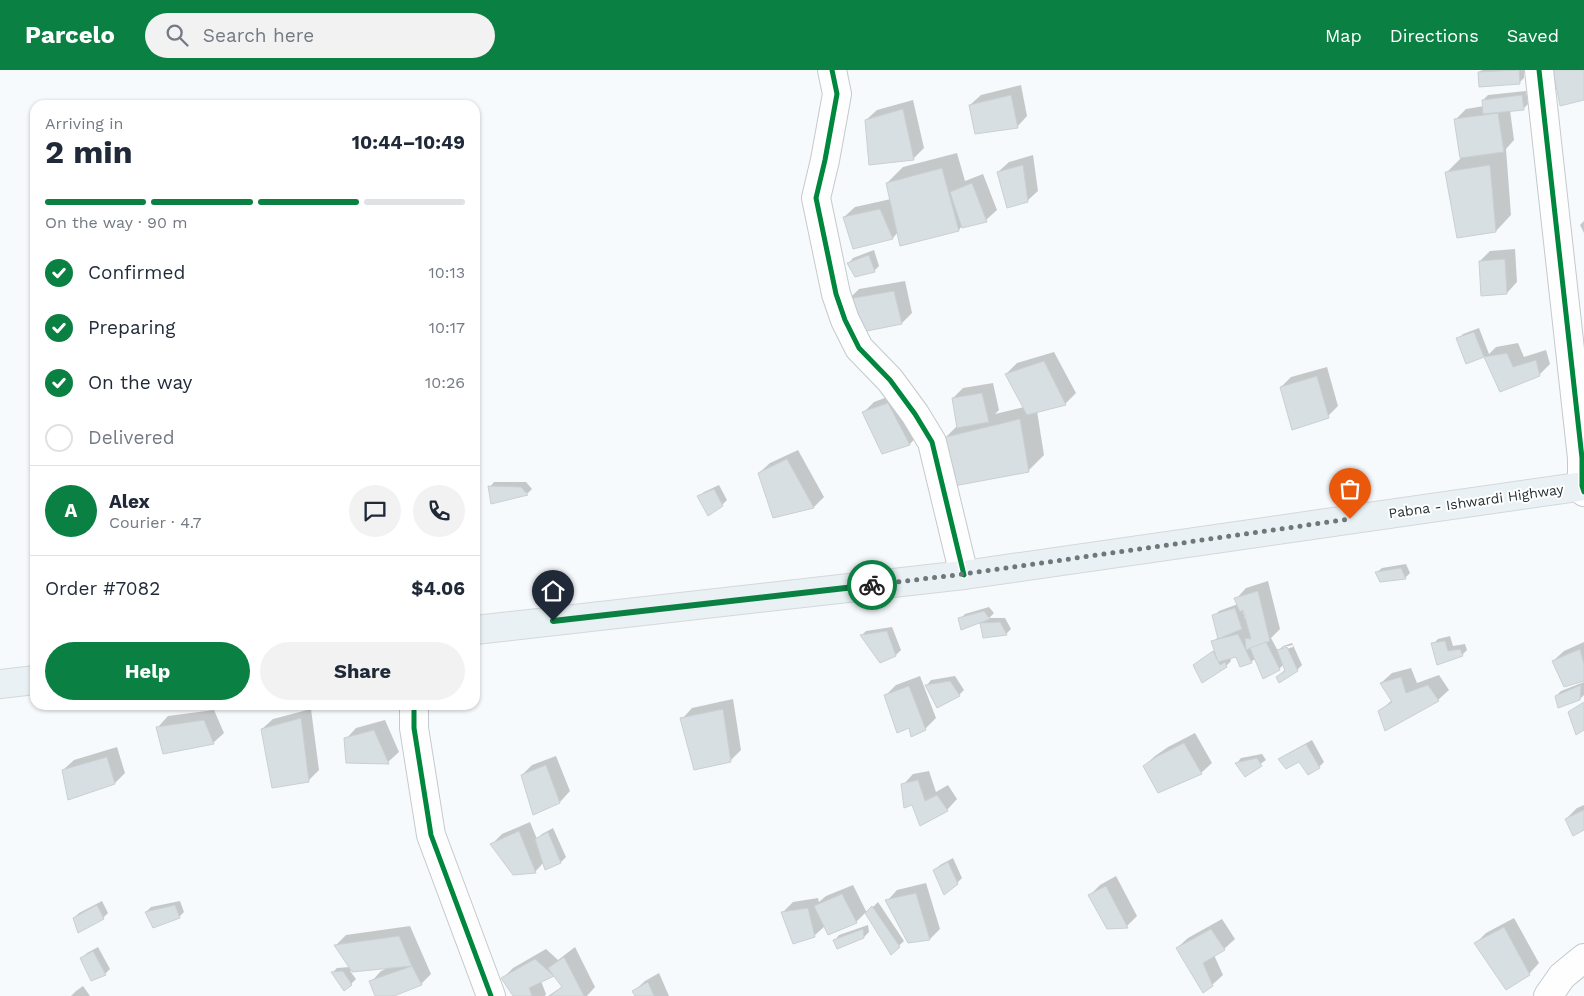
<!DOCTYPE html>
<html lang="en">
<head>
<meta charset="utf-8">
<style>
  :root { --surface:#fff; --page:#f2f2f3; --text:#1f2937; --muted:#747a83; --line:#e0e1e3; --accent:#0b8043 }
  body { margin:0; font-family:"Work Sans",sans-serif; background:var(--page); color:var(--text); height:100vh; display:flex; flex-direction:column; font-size:19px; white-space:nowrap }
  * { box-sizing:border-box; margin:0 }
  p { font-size:16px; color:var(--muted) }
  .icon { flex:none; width:28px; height:28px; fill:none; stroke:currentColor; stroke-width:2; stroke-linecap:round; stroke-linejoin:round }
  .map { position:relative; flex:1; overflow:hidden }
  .sheet { position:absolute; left:30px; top:30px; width:450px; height:610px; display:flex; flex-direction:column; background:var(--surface); border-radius:15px; box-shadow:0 1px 4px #0004 }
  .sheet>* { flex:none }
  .pin { position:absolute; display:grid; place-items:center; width:42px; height:42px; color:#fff; margin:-51px -21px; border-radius:50% 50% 50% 0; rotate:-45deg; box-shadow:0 0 5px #0007 }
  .pin .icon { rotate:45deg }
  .courier { position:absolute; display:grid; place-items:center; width:50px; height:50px; margin:-25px; border:4px solid #0b8043; border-radius:50%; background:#fff; color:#222; box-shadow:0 1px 6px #0007 }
  .headline em { font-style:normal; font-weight:700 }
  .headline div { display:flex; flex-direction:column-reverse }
  .headline { display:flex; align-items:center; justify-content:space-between; height:85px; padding:0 15px }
  h1 { font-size:32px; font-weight:700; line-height:38px }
  .bar { display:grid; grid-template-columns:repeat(4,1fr); gap:8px 5px; align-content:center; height:60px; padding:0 15px }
  .bar i { height:6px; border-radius:4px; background:var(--line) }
  .bar .selected { background:var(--accent) }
  .bar p { grid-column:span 4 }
  .line { display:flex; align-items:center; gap:12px; padding:0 15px; border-top:1px solid var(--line) }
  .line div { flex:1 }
  .round { display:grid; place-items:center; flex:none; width:52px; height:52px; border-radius:26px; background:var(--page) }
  ol { padding:0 15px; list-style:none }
  li { display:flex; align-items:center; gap:15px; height:55px }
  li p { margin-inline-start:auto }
  li .icon { padding:5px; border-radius:50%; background:var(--accent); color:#fff; stroke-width:4 }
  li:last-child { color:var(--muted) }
  li i { width:28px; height:28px; border:2px solid var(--line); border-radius:50% }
  .primary-button { display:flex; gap:10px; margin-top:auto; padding:10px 15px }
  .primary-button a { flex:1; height:58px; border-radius:30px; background:var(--accent); color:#fff; font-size:20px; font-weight:700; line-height:58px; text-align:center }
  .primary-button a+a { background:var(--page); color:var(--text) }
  header { display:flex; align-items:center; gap:30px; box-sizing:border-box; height:70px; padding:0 25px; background:var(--accent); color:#fff }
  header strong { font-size:24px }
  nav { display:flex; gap:28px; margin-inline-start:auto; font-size:18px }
  .search { width:350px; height:45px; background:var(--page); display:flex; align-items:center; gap:12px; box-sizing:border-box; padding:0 18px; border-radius:28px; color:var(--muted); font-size:19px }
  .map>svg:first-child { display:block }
</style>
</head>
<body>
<header>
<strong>Parcelo</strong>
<div class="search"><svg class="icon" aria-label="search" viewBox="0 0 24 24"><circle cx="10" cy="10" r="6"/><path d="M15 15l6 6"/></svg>Search here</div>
<nav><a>Map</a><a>Directions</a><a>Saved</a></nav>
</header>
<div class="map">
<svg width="1584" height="926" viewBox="0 0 1584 926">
  <rect width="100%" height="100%" fill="#f7fafc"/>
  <g fill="#0003" fill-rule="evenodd">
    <polygon points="1482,0 1524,0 1524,8 1519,13 1479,2"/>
    <polygon points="1021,15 1027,46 1017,57 970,35 981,25"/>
    <polygon points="1526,21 1528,34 1523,39 1510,40 1514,70 1506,79 1511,145 1496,161 1447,102 1461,88 1455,50 1466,39 1484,36 1483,30 1488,25"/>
    <polygon points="345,30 346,35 315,35"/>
    <polygon points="913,30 924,78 913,89 866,50 877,40"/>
    <polygon points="430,31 430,35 391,35"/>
    <polygon points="957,83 965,111 983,104 997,140 986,150 961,157 959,160 901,175 898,162 893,168 854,178 844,147 855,137 891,129 887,113 903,97"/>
    <polygon points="1033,85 1038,121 1027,131 998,102 1009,92"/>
    <polygon points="1584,151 1584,163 1580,155"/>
    <polygon points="1515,179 1517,212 1507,223 1480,191 1490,181"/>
    <polygon points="874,180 879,196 874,201 849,193 853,188"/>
    <polygon points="905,211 912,243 902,253 858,261 849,229 859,219"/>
    <polygon points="1479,258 1489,284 1496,277 1518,273 1524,287 1546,280 1550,294 1539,305 1501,320 1485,286 1466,293 1458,269 1463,264"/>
    <polygon points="1054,282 1076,323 1066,333 1037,341 1044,385 1028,401 944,369 958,355 953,328 963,318 993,313 999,340 995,344 1024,337 1006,304 1017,293"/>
    <polygon points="1327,297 1338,336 1328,346 1281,317 1291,307"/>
    <polygon points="898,323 920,363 910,374 882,382 864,342 874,332"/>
    <polygon points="798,380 824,427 814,437 774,447 759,403 770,393"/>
    <polygon points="494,412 526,412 532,419 528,423 492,433 490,417"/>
    <polygon points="719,415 727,430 722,435 699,426 704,422"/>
    <polygon points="1406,494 1410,503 1405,508 1377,502 1382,498"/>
    <path d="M1268 511 1280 559 1271 568 1278 581 1283 576 1292 573 1293 575 1283 577V580L1293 577V575L1302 595 1297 600 1277 607 1286 599 1284 594 1279 599 1256 588 1251 592 1237 586 1230 587 1231 591 1226 596 1202 612 1200 590 1215 580 1213 572 1219 566 1214 546 1219 541 1238 534 1236 529 1246 518ZM1244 538 1247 548 1245 549 1242 539Z"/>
    <polygon points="989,537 994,543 989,548 1005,548 1011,559 1006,564 982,553 986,549 960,549 965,544"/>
    <polygon points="892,557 901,580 896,585 880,591 862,565 866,561"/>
    <polygon points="1450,566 1453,576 1465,574 1467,580 1462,585 1438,593 1433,574 1438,569"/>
    <polygon points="1584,572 1584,610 1553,591 1564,581"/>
    <polygon points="1411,598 1417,613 1439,605 1449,620 1438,630 1380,641 1392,630 1381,613 1392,603"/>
    <polygon points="920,606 936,648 925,659 910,656 886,625 896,615"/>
    <polygon points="955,606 964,620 959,625 927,615 931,610"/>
    <polygon points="1584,612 1584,625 1580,629 1556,626 1561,621"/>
    <polygon points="733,629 741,680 730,691 682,649 692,638"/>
    <polygon points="311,639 319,700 309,710 262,659 273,649"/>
    <polygon points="214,640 224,663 213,673 158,657 168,646"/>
    <polygon points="385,650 399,682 388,692 346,669 356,658"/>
    <polygon points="1195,663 1212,693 1201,703 1144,696 1155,686 1168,677"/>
    <polygon points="1312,670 1324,692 1319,697 1300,691 1280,690 1285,685"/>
    <polygon points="117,677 125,703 115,713 63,700 74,690"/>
    <polygon points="1262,684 1266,690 1245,705 1237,693 1241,688"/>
    <polygon points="556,686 570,721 560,732 522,705 532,695"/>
    <polygon points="929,701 936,722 948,715 957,729 947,740 913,733 903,715 913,704"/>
    <polygon points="1584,735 1584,759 1566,749 1577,738"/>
    <polygon points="530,752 537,769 542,764 553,758 566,787 561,792 546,798 544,792 535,802 492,774 502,764"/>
    <polygon points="953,788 962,808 957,813 935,800 940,795"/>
    <polygon points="1116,806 1137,846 1127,856 1090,825 1100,815"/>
    <polygon points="926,813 940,859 930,869 887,831 897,820"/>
    <polygon points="853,815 867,843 878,832 904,871 891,883 866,842 856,852 825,856 814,866 783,842 793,832 818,828 819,832 826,826"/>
    <polygon points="102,831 108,843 103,848 74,848 79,843"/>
    <polygon points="180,831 184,842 179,847 146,842 151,837"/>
    <polygon points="1514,848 1539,893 1529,904 1476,873 1486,863"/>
    <polygon points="1222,849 1235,869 1224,879 1214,885 1223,905 1212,915 1177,878 1188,868"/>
    <polygon points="868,855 869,862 864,867 835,870 839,865"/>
    <polygon points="410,856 431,904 421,914 390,926 377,926 371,912 381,901 390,897 350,901 356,909 351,914 333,902 337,898 350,897 336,875 346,865"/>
    <polygon points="98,877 110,899 105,904 82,888 87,883"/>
    <polygon points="575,877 595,917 587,926 548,926 563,916 554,904 541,911 546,924 545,926 514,926 503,908 513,898 546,879 558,890"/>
    <polygon points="659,903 669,926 636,926 634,921 645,911"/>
    <polygon points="83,916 90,926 71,926 76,921"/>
  </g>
  <g fill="#d8dfe2" stroke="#c9d0d3">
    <polygon points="1519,0 1520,14 1479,17 1478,2"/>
    <polygon points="1553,0 1584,0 1584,30 1560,36"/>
    <polygon points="1011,25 1018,58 975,64 969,35"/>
    <polygon points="1522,25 1524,40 1483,44 1482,30"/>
    <polygon points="903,39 914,90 869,95 865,50"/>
    <polygon points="1498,43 1504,82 1460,88 1454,49"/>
    <polygon points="1023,95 1028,132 1007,138 997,102"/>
    <polygon points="1490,95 1496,162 1457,168 1445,102"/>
    <polygon points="942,98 959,161 900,176 886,113"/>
    <polygon points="972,113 987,152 962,158 950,122"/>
    <polygon points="880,139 893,169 853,179 843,147"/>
    <polygon points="869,185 875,202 855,207 847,193"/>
    <polygon points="1505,189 1507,224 1481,226 1479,191"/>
    <polygon points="894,221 902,254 857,263 848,229"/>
    <polygon points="1474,262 1484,287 1466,294 1456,268"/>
    <polygon points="1507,283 1513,297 1536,290 1540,306 1500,322 1484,287"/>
    <polygon points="1044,291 1066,335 1027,345 1005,304"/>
    <polygon points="1317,306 1329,348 1292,360 1280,317"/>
    <polygon points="982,323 989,352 957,358 952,328"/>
    <polygon points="888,333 910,375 882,384 862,342"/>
    <polygon points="1020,349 1029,402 954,416 942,368"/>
    <polygon points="787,389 814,438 773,448 758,403"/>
    <polygon points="488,416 521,417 528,425 491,434"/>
    <polygon points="714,419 723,436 708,446 697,426"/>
    <polygon points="1401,498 1406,509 1380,512 1375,502"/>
    <polygon points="1258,521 1270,571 1246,580 1245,568 1251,569 1243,540 1240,542 1234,528"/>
    <polygon points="1235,538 1242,559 1218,569 1212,545"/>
    <polygon points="984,541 990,549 961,560 958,548"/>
    <polygon points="1000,552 1007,565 983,568 980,553"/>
    <polygon points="887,561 896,586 880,593 860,565"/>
    <polygon points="1238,564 1252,593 1240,597 1236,587 1218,592 1211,571"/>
    <polygon points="1445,571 1448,581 1460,579 1463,586 1437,595 1431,573"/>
    <polygon points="1266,572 1280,600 1263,609 1250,578"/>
    <polygon points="1287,577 1298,601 1279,613 1276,607 1285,601 1277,580"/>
    <polygon points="1580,579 1584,595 1584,611 1564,617 1552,591"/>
    <polygon points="1213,581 1220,595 1225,592 1227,597 1202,613 1193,595"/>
    <polygon points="1401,607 1406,623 1428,615 1439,631 1385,661 1378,641 1392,632 1380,613"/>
    <polygon points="950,611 960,626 937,638 925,615"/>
    <polygon points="1581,615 1580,630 1558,638 1555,626"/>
    <polygon points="909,616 926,660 911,667 909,658 897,663 884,625"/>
    <polygon points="1584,632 1584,660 1576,665 1568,642"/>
    <polygon points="723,639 731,692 694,700 680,648"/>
    <polygon points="301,648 309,712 272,718 261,659"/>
    <polygon points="204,650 214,674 163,684 156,657"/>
    <polygon points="374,660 389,694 346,693 344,668"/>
    <polygon points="1184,673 1202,704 1158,723 1143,696 1156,687"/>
    <polygon points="1306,674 1320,698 1308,705 1299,692 1286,699 1278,689"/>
    <polygon points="107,687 115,714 68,730 62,700"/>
    <polygon points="1257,688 1262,696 1245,707 1235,693"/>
    <polygon points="546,695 560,733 533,745 521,705"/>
    <polygon points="918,710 925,731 937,725 948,741 920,756 912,735 904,738 901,714"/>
    <polygon points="1584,740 1584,760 1573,766 1565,749"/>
    <polygon points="519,761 536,803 513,805 490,774"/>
    <polygon points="548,762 561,793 545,800 535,769"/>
    <polygon points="948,792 958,814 944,825 933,800"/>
    <polygon points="1106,816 1128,858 1107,859 1088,825"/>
    <polygon points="916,823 930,870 908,873 885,830"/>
    <polygon points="842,824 857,853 828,865 814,836"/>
    <polygon points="97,835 104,849 78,863 73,848"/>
    <polygon points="175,835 180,848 153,858 145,842"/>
    <polygon points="872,836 900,877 891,885 865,843"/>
    <polygon points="808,838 815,867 793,874 781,842"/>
    <polygon points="1504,857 1530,905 1506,920 1474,873"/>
    <polygon points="863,859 864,868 837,879 833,870"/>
    <polygon points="1211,859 1225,880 1203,893 1213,916 1203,923 1176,878"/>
    <polygon points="399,866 412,896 352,902 334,875"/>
    <polygon points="93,881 106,905 91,911 80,888"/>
    <polygon points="564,887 584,926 550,926 562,917 548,898"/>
    <polygon points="535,889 554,906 529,918 532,926 513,926 501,908"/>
    <polygon points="412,896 422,915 394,926 375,926 369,911"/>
    <polygon points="343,901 352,915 344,921 331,902"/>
    <polygon points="648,912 654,926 635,926 632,921"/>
  </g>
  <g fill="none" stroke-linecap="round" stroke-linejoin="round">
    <defs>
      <g id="minor">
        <polyline points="832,0 837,24 825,90 816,128 836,224 845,250 859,278 890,310 915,344 932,372 964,505"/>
        <polyline points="1539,0 1582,388 1582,416 1584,422"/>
        <polyline points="414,635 414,658 431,765 491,926"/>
        <polyline points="1548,926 1562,906 1584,888"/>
      </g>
      <g id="major">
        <polyline points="475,560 964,505 1584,416"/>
        <polyline points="0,614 35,610"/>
      </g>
    </defs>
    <use href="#minor" stroke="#c3cacd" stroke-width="30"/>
    <use href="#major" stroke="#d4d8da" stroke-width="30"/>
    <use href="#minor" stroke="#fefeff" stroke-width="28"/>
    <use href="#major" stroke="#e9f1f4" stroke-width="28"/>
    <defs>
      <g id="cycleway">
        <polyline points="832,0 837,24 825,90 816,128 836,224 845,250 859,278 890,310 915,344 932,372 964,505"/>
        <polyline points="1539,0 1582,388 1582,416 1584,422"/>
        <polyline points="414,635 414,658 431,765 491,926"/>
      </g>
    </defs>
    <use href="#cycleway" stroke="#fff" stroke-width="8"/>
    <use href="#cycleway" stroke="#00873e" stroke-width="5"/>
  </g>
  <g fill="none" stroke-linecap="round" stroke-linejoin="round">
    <polyline stroke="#6e777b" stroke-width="5" stroke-dasharray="0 9" points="872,515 964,504 1350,449"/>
    <polyline stroke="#0b8043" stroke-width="6" points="553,551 872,515"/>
  </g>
  <g text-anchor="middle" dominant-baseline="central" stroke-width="4" stroke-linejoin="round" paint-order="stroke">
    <g font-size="14" fill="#253135" stroke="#fff">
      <text transform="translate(1476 431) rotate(-8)">Pabna - Ishwardi Highway</text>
    </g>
  </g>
</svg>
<div class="pin" style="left:1350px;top:449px;background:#ea580c"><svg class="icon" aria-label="bag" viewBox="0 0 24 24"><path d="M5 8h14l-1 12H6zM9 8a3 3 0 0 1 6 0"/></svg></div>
<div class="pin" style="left:553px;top:551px;background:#1f2937"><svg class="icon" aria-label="home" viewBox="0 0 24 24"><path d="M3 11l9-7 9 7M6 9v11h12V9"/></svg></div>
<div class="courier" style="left:872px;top:515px"><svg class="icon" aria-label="bike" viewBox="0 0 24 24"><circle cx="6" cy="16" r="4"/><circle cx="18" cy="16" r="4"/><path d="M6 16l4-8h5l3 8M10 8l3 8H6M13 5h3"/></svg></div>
<section class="sheet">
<div class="headline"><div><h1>2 min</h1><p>Arriving in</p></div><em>10:44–10:49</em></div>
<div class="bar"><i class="selected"></i><i class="selected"></i><i class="selected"></i><i></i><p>On the way · 90 m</p></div>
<ol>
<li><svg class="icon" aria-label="check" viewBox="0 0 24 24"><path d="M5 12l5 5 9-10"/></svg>Confirmed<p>10:13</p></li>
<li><svg class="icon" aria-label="check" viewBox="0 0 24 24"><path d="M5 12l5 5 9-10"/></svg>Preparing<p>10:17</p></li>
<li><svg class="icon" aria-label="check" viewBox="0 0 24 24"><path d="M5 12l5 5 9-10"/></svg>On the way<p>10:26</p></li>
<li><i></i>Delivered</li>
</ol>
<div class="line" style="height:90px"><b class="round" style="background:var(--accent);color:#fff">A</b><div><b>Alex</b><p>Courier · 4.7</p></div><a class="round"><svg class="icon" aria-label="chat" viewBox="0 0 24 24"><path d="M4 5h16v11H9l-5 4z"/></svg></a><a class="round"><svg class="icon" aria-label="phone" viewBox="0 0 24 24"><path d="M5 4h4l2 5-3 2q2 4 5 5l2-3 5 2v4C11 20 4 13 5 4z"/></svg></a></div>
<div class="line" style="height:65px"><div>Order #7082</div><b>$4.06</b></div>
<div class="primary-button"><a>Help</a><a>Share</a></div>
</section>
</div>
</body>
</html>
